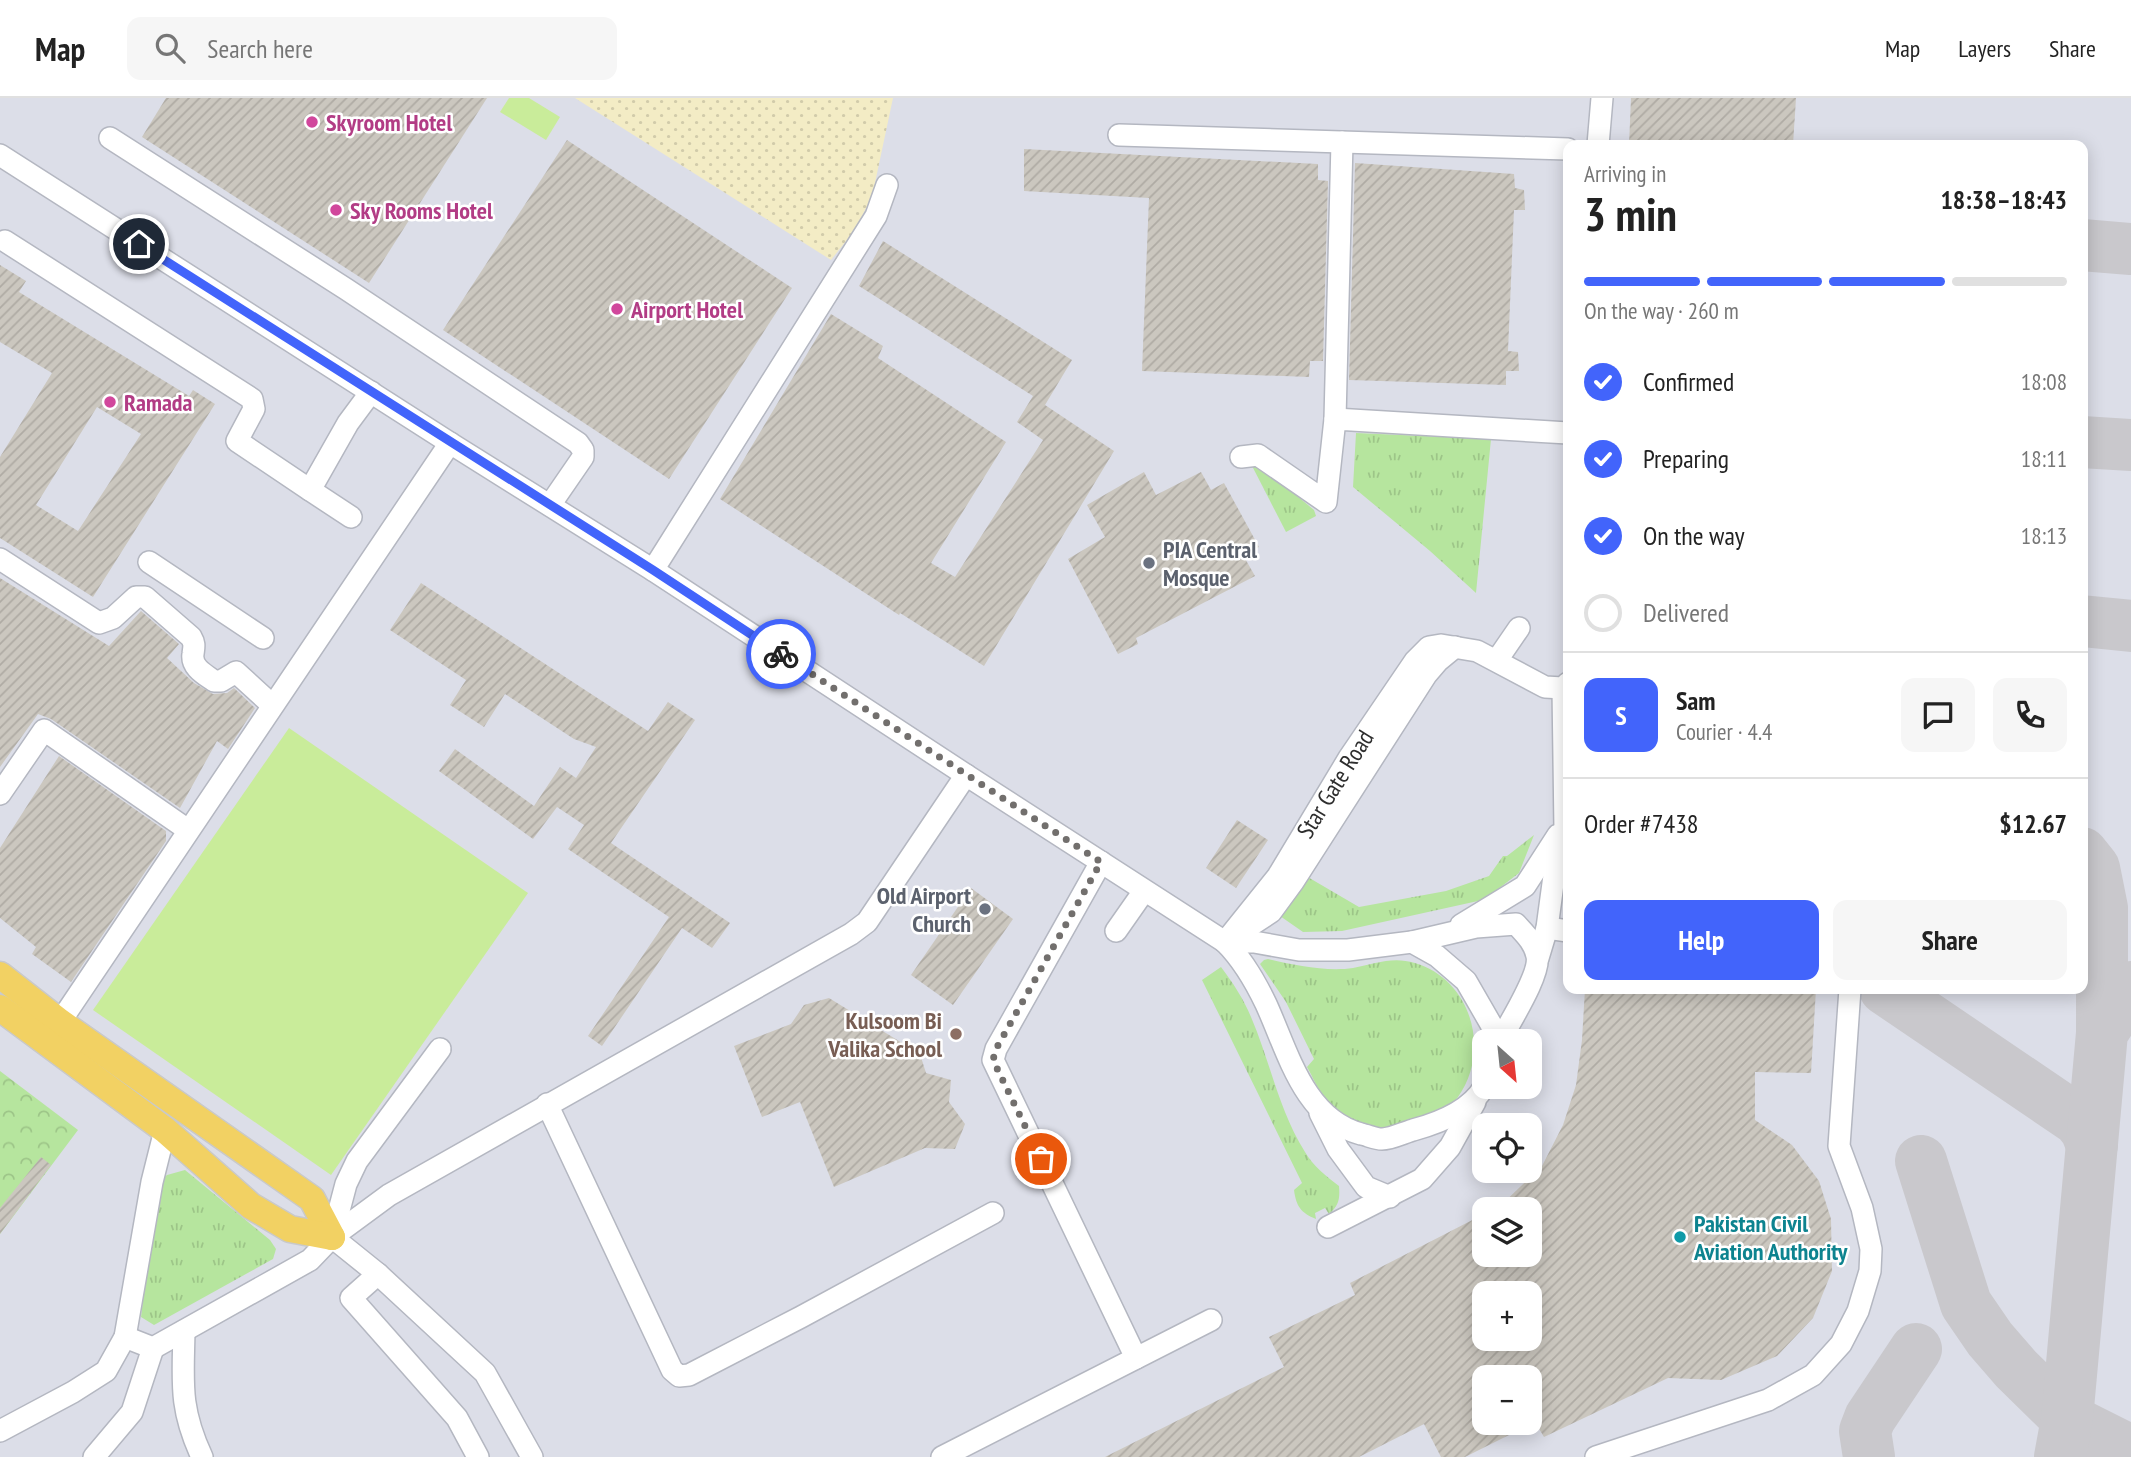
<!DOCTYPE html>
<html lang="en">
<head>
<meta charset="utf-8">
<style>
  :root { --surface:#fff; --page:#f6f6f6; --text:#222; --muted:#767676; --line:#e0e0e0; --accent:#4264fb }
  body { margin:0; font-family:"PT Sans Narrow",sans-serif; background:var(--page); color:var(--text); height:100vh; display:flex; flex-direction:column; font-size:26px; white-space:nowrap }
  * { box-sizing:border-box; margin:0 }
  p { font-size:23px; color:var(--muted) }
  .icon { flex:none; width:38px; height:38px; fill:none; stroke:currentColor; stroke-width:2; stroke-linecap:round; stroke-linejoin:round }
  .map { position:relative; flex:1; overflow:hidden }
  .sheet { position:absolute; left:1563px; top:42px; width:525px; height:854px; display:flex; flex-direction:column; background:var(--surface); border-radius:14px; box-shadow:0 4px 18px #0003 }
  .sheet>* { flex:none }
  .needle { width:46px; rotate:153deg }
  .fabs { position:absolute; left:1472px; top:931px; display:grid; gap:14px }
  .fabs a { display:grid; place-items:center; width:70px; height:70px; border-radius:14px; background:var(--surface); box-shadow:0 4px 18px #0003; font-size:35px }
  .pin { position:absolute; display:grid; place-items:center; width:60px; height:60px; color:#fff; margin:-30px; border:4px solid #fff; border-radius:50%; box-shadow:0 2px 7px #0007 }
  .courier { position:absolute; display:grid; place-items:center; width:70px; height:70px; margin:-35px; border:5px solid #4264fb; border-radius:50%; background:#fff; color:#222; box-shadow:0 2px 9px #0007 }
  .head em { font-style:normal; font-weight:600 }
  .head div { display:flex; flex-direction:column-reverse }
  .head { display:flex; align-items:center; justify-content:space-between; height:119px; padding:0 21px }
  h1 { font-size:46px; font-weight:600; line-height:52px }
  .bar { display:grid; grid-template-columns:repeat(4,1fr); gap:10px 7px; align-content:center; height:84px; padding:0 21px }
  .bar i { height:9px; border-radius:5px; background:var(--line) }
  .bar .current { background:var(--accent) }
  .bar p { grid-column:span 4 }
  .line { display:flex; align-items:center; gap:18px; padding:0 21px; border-top:2px solid var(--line) }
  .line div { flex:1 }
  .round { display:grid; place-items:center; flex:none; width:74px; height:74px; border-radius:14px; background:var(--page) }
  ol { padding:0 21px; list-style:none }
  li { display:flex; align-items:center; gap:21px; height:77px }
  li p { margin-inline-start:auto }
  li .icon { padding:7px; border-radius:50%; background:var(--accent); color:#fff; stroke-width:4 }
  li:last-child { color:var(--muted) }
  li i { width:38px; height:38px; border:4px solid var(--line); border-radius:50% }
  .primary-button { display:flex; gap:14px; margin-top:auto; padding:14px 21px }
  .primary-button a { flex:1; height:80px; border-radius:14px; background:var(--accent); color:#fff; font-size:28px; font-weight:600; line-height:80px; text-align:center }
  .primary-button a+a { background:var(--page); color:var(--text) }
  header { display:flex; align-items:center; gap:42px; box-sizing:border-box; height:98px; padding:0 35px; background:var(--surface); border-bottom:2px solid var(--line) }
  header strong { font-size:33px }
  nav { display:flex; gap:38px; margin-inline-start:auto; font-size:24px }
  .search { width:490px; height:63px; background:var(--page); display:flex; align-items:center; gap:18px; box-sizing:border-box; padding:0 24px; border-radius:14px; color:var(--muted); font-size:26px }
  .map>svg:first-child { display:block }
</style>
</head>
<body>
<header>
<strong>Map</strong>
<div class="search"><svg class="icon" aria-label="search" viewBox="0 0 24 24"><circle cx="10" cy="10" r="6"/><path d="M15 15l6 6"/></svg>Search here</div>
<nav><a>Map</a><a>Layers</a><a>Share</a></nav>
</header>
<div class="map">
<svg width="2131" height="1359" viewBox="0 0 2131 1359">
  <defs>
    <pattern id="grass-tufts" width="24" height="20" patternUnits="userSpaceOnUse" patternTransform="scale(1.75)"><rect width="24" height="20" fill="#b6e59e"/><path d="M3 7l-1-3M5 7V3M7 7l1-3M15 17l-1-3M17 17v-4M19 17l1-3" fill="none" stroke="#9dc588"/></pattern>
    <pattern id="forest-crowns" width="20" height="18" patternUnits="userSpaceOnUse" patternTransform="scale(1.75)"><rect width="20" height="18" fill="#b6e59e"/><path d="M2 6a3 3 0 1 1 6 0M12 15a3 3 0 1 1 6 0" fill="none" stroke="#9dc588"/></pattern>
    <pattern id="sand-dots" width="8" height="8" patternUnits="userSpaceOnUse" patternTransform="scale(1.75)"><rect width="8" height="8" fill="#f3ecc5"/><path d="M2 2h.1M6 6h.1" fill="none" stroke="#d1cbaa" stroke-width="1.8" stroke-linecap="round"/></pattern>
    <pattern id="building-hatch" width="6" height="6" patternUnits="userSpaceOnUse" patternTransform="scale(1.75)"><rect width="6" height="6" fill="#cbc7bf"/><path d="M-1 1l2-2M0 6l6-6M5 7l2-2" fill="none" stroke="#afaba4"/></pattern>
  </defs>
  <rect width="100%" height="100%" fill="#efe9e1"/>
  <path fill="#dcdee8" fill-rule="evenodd" d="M0 0H2131V1359H0ZM1568 47H2082V891H1568ZM1484 943H1530V989H1484ZM1484 1027H1530V1073H1484ZM1484 1111H1530V1157H1484ZM1484 1195H1530V1241H1484ZM1484 1279H1530V1325H1484Z"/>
  <g fill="url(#grass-tufts)">
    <polygon points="1356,335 1491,341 1476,495 1430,453 1353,389"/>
    <polygon points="1250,364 1261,368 1314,412 1316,418 1286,434"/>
    <polygon points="1534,737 1519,775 1489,798 1478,803 1342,833 1303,834 1280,818 1306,778 1359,809 1446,793 1489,778 1503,758 1507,758"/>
    <path d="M1268 861C1293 867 1327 874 1353 870 1375 866 1392 858 1415 865 1472 882 1491 953 1458 999 1446 1016 1426 1021 1407 1026 1401 1028 1394 1031 1387 1031 1366 1033 1340 1016 1326 1001 1318 993 1313 979 1307 969L1314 961 1286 904 1260 866 1264 862Z"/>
    <path d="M1221 869C1233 885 1243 900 1251 919 1270 963 1279 1013 1305 1054 1313 1068 1326 1078 1339 1088 1340 1101 1339 1107 1329 1116L1325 1110 1315 1115 1316 1121C1301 1115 1296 1108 1294 1092L1302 1085 1202 882Z"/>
    <polygon points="185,1072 270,1142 276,1151 273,1161 154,1227 141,1219 157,1085 167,1077"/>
  </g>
  <polygon fill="url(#forest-crowns)" points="0,973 78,1032 0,1136"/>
  <polygon fill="url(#sand-dots)" points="575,0 893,0 872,99 854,133 831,162"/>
  <g fill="#c9ec9a">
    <polygon points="509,0 529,0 560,19 546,42 500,14"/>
    <polygon points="289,630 528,795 331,1077 93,912"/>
  </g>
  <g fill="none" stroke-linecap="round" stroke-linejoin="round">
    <g stroke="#c9c8cc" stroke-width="52">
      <polyline points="2082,147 2131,151"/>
      <polyline points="2082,344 2131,347"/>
      <polyline points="2082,523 2131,528"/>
      <polyline points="2082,755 2094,770 2102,810 2102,935"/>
      <polyline points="1885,891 2078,1022 2086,1032 2092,1047"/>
      <polyline points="1921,1063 1966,1206 1990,1241 2016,1271 2067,1321 2131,1353"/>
      <polyline points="1869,1359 1865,1333 1870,1320 1916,1251"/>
      <polyline points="2060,1359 2067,1321 2102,935 2131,889"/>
    </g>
  </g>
  <g fill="url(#building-hatch)" fill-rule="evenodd">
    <polygon points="166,0 487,0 369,185 142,39"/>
    <polygon points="1631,0 1796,0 1793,47 1629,47"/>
    <polygon points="567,42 792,190 669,381 443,232"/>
    <polygon points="1024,51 1318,66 1318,82 1328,83 1323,263 1310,263 1309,279 1142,273 1149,100 1024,93"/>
    <polygon points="1355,65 1514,76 1515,90 1524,92 1525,112 1514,112 1508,253 1518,254 1519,273 1506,273 1506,287 1349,282"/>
    <polygon points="883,143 1072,262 1045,307 1114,353 984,568 900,515 899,517 720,401 831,216 883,248 878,260 1006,344 931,465 955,479 1043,342 1017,324 1033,298 859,188"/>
    <path d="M0 167 26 183 19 194 189 298 193 292 215 306 93 499 0 440V359L52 275 0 244ZM97 309 141 336 78 433 36 407Z"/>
    <polygon points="1144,374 1156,397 1201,374 1211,392 1224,385 1259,449 1243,457 1255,478 1136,540 1138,546 1118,556 1068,461 1105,439 1087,407"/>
    <polygon points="0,480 109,548 141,513 179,546 167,560 194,585 213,596 227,595 234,590 255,610 228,651 217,643 180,710 51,621 38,616 0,669"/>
    <polygon points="421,485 648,633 668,604 695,622 611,745 730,825 712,850 682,830 602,948 588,938 669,819 568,751 584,727 557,709 533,741 439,673 455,651 534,708 560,669 576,680 596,649 574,641 505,596 484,629 450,607 466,582 390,532"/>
    <polygon points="59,658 166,733 166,743 71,884 32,856 36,849 0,820 0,750"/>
    <polygon points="1237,722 1268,742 1236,790 1206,770"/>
    <polygon points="971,790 1013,821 953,907 911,877"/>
    <path d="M1585 891H1816L1811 975 1755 974V1022L1792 1047 1819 1083 1831 1121 1832 1173 1813 1220 1777 1258 1721 1282 1668 1280 1544 1339 1535 1324 1465 1359H1441L1424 1326 1359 1359H1105L1284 1269 1269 1239 1355 1197 1350 1185 1484 1116V1157H1530V1111H1497L1542 1068 1563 1027 1576 987 1582 942ZM1484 1195H1530V1241H1484ZM1484 1279H1530V1325H1484Z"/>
    <polygon points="829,900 920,956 926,975 951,982 949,1004 965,1026 955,1051 925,1050 834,1089 800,1004 762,1019 734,948 791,926 804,907"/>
    <polygon points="41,1059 51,1067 0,1136 0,1110"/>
  </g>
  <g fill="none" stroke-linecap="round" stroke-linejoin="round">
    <defs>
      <g id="minor">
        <polyline points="1119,37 1568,51"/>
        <polyline points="110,40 346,191 578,345 583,352 583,359 550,407"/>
        <polyline points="1598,47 1602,0"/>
        <path d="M0 57 450 345 653 472 966 677 1225 844C1241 860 1256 885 1266 906 1288 954 1304 1021 1361 1036 1367 1037 1375 1041 1382 1041 1391 1041 1403 1035 1413 1032 1439 1025 1470 1013 1484 989"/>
        <polyline points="5,143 252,301 254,311 237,343 310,392 348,325 371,294"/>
        <polyline points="1335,321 1342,44"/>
        <polyline points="1241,359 1258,357 1326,404 1335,321 1568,335"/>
        <polyline points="310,392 351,419"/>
        <path d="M0 461 99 525 113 520 136 499H145L191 539C195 546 194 548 193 556 191 569 204 576 214 583H221L236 574 272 607"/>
        <polyline points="149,464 263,540"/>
        <polyline points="653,472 876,118 887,87"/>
        <polyline points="1497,562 1519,530"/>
        <polyline points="0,696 44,632 188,732"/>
        <polyline points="1101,764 996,951 993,962 1136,1260"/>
        <polyline points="1461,827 1525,788 1558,737"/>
        <polyline points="1547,830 1568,833"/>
        <polyline points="1116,833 1144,793"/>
        <polyline points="1242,833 1271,814 1293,784 1426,577 1438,563 1455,549"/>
        <polyline points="1225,844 1278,778 1349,660 1415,563 1429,549 1441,547 1477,553 1545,589 1563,590 1568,585"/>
        <polyline points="1225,844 1254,844 1299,852 1348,852 1412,844 1437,858 1466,883 1496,935 1496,943"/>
        <path d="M1412 844 1476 829 1516 826C1525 836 1534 844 1537 858 1541 876 1509 925 1500 943"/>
        <polyline points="1538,860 1547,830 1554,778 1565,732 1563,590"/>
        <polyline points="60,924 450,345"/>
        <polyline points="547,1006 672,1272 679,1278 689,1277 801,1219 993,1115"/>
        <polyline points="1320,1015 1338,1051 1366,1089 1390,1099"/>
        <polyline points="1328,1129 1422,1081 1450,1049 1475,1004"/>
        <polyline points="332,1139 378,1176 485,1275 532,1359"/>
        <polyline points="332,1139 346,1086 357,1063 440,951"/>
        <polyline points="378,1176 351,1200 457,1320 478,1359"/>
        <path d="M184 1233C183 1284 179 1310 202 1359"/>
        <polyline points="125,1239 153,1250 310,1162 332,1139 389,1097 851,836 867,824 966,677"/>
        <polyline points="0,1333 73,1294 106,1273 125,1239 152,1084 165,1032"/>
        <polyline points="94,1359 132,1314 153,1250"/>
        <polyline points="942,1359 1211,1222"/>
        <polyline points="1596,1359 1768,1302 1813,1277 1841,1246 1858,1213 1870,1173 1871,1151 1862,1110 1839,1048 1850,891"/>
      </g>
      <g id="major">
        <polyline points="0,877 60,924 312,1101 332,1139"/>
        <polyline points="0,910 165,1032 251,1108 290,1131 332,1139"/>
      </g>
    </defs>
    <use href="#minor" stroke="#b4b7c1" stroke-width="24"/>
    <use href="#major" stroke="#c9c9c9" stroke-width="29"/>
    <use href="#minor" stroke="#fff" stroke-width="21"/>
    <use href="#major" stroke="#f2d163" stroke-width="26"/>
  </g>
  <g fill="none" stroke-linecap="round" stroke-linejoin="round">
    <polyline stroke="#726f6d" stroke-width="7" stroke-dasharray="0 12.6" points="781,556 1101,764 996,951 993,962 1041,1061"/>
    <polyline stroke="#4264fb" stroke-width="9" points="139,146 653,472 781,556"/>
  </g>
  <g fill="#d1479c" stroke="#fff" stroke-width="2.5">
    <circle cx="312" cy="24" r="7"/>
    <circle cx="336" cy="112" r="7"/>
    <circle cx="617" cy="211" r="7"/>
    <circle cx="110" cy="304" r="7"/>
  </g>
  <g fill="#6b7280" stroke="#fff" stroke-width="2.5">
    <circle cx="1149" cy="465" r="7"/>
    <circle cx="985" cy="811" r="7"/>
  </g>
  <circle fill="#8d6e63" stroke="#fff" stroke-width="2.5" cx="956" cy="936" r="7"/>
  <circle fill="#0f9aa8" stroke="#fff" stroke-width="2.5" cx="1680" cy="1139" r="7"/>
  <g text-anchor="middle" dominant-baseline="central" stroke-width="5" stroke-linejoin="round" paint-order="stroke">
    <g font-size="24" font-weight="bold" fill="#b23c85" stroke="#fff" text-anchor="start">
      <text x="326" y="24">Skyroom Hotel</text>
      <text x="350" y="112">Sky Rooms Hotel</text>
      <text x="631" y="211">Airport Hotel</text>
      <text x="124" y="304">Ramada</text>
    </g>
    <g font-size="24" font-weight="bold" fill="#5b616d" stroke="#fff" text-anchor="start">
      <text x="1163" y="451">PIA Central<tspan x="1163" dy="28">Mosque</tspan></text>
      <text x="971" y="797" text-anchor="end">Old Airport<tspan x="971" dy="28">Church</tspan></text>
    </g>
    <g font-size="24" fill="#2e2e2e" stroke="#fff">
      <text transform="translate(1335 686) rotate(-58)">Star Gate Road</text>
    </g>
    <g font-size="24" font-weight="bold" fill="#785e54" stroke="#fff" text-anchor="end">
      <text x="942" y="922">Kulsoom Bi<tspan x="942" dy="28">Valika School</tspan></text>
    </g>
    <g font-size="24" font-weight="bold" fill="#0d838f" stroke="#fff" text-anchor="start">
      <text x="1694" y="1125">Pakistan Civil<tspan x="1694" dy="28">Aviation Authority</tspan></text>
    </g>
  </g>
</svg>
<div class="fabs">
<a><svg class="needle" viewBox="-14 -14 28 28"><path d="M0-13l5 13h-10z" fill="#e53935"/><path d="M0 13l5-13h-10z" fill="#767676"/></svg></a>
<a><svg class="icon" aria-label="locate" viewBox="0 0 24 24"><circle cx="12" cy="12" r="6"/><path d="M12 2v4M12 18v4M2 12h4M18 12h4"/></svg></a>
<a><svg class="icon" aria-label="layers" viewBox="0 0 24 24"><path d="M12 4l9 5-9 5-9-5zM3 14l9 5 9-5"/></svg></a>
<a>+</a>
<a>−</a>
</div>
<div class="pin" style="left:1041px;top:1061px;background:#ea580c"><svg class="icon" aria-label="bag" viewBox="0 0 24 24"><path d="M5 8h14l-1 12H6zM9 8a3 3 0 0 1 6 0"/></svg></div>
<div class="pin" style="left:139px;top:146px;background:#1f2937"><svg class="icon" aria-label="home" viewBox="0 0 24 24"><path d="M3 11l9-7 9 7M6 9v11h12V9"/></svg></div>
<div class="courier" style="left:781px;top:556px"><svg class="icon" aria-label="bike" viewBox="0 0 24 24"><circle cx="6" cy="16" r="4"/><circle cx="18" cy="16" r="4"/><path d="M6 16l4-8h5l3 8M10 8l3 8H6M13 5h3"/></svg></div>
<section class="sheet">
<div class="head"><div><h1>3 min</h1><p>Arriving in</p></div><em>18:38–18:43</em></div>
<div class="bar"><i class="current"></i><i class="current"></i><i class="current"></i><i></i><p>On the way · 260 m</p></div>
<ol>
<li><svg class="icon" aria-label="check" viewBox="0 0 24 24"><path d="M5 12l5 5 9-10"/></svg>Confirmed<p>18:08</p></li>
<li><svg class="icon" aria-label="check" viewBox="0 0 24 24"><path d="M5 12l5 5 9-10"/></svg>Preparing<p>18:11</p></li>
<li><svg class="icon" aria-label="check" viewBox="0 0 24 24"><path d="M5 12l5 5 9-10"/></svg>On the way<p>18:13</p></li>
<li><i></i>Delivered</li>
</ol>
<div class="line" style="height:126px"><b class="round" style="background:var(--accent);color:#fff">S</b><div><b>Sam</b><p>Courier · 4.4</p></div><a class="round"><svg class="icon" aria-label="chat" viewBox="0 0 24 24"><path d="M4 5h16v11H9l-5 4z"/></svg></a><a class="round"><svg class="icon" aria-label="phone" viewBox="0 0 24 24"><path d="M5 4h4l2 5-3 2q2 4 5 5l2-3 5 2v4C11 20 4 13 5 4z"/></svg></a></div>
<div class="line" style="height:91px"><div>Order #7438</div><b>$12.67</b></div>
<div class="primary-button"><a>Help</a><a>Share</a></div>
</section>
</div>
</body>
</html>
